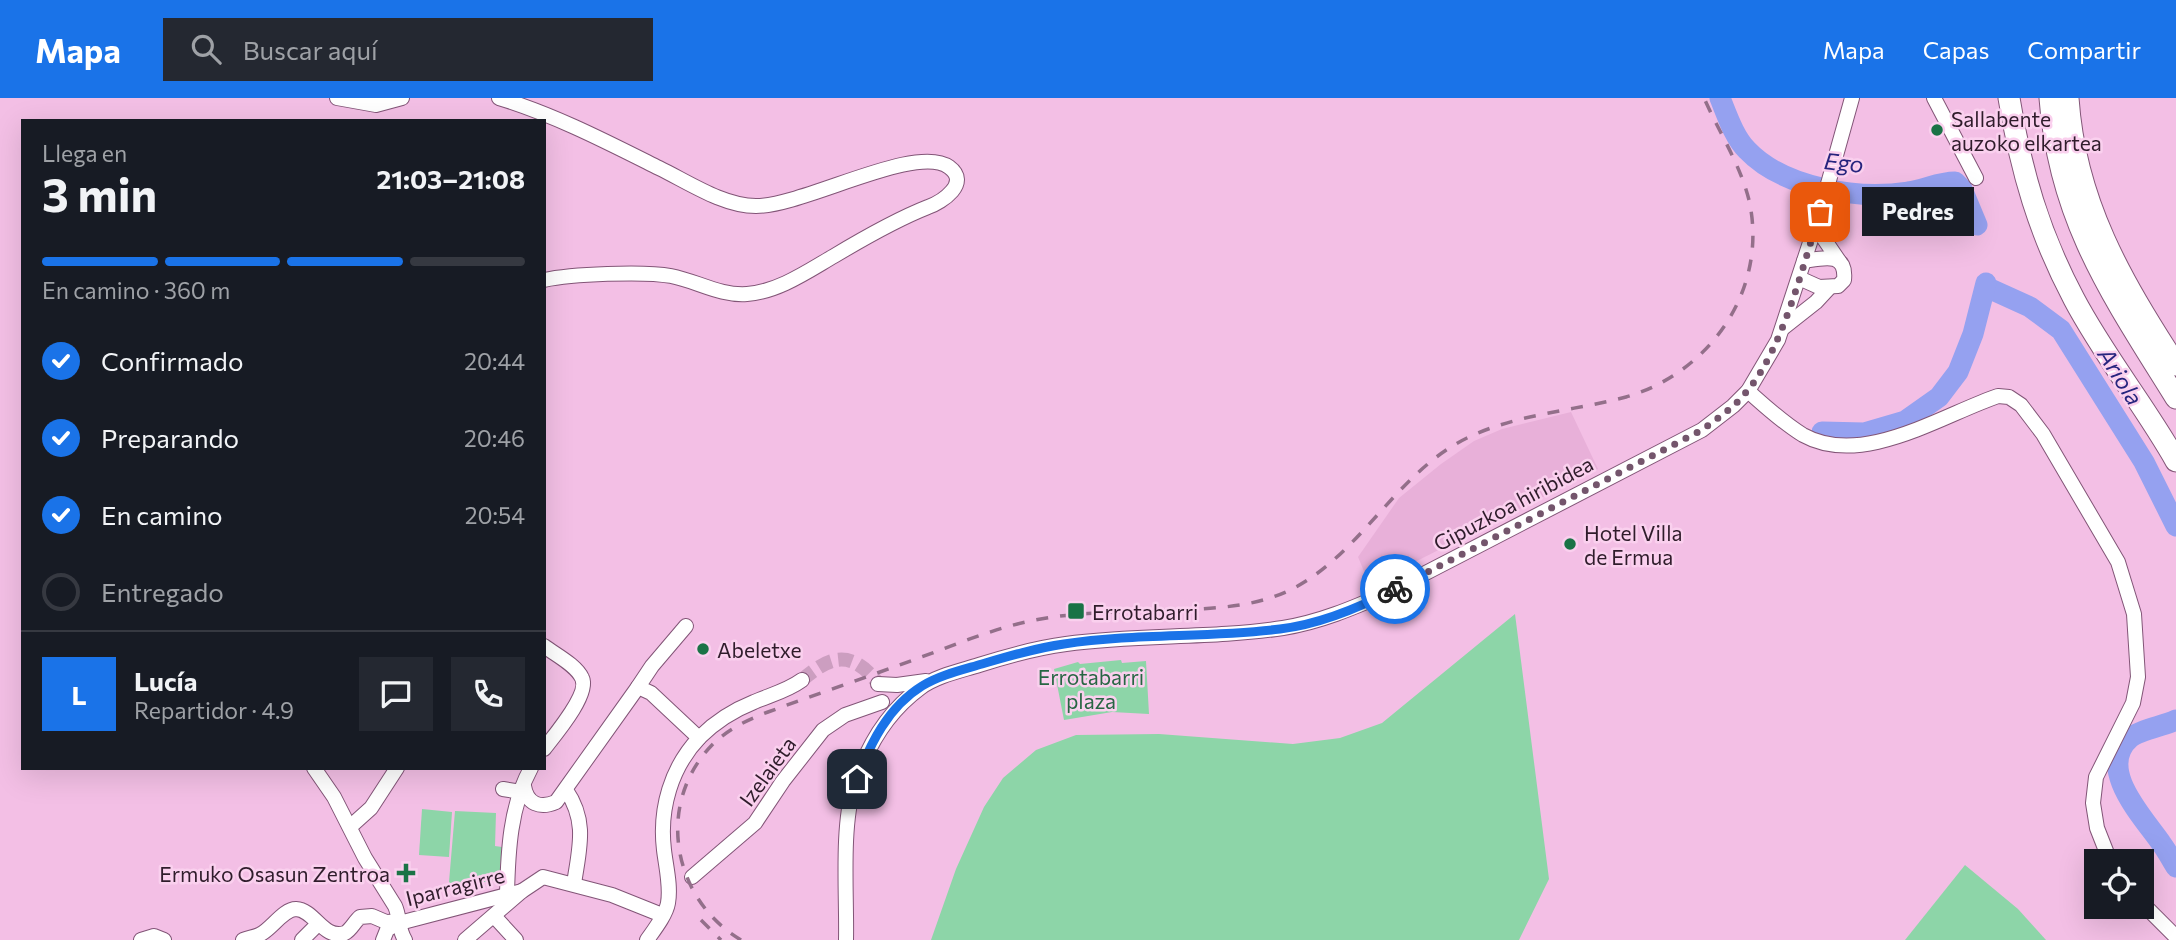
<!DOCTYPE html>
<html lang="es">
<head>
<meta charset="utf-8">
<style>
  :root { --surface:#171b24; --page:#242831; --text:#f1f3f6; --muted:#9ea1a6; --line:#363941; --accent:#1a73e8 }
  body { margin:0; font-family:Commissioner,sans-serif; background:var(--page); color:var(--text); height:100vh; display:flex; flex-direction:column; font-size:26px; white-space:nowrap }
  * { box-sizing:border-box; margin:0 }
  p { font-size:23px; color:var(--muted) }
  .icon { flex:none; width:38px; height:38px; fill:none; stroke:currentColor; stroke-width:2; stroke-linecap:round; stroke-linejoin:round }
  .map { position:relative; flex:1; overflow:hidden }
  .panel { position:absolute; left:21px; top:21px; width:525px; height:651px; display:flex; flex-direction:column; background:var(--surface); border-radius:0px; box-shadow:0 7px 28px #0002 }
  .panel>* { flex:none }
  .tools { position:absolute; left:2084px; top:751px; display:grid; gap:14px }
  .tools a { display:grid; place-items:center; width:70px; height:70px; border-radius:0px; background:var(--surface); box-shadow:0 7px 28px #0002; font-size:35px }
  .pin { position:absolute; display:grid; place-items:center; width:60px; height:60px; color:#fff; margin:-30px; border-radius:14px; box-shadow:0 4px 10px #0006 }
  .courier { position:absolute; display:grid; place-items:center; width:70px; height:70px; margin:-35px; border:5px solid #1a73e8; border-radius:50%; background:#fff; color:#222; box-shadow:0 2px 9px #0007 }
  .bubble { position:absolute; height:49px; border-radius:0px; background:var(--surface); box-shadow:0 7px 28px #0002; font-size:23px; font-weight:700; line-height:49px; text-align:center }
  .summary em { font-style:normal; font-weight:700 }
  .summary div { display:flex; flex-direction:column-reverse }
  .summary { display:flex; align-items:center; justify-content:space-between; height:119px; padding:0 21px }
  h1 { font-size:46px; font-weight:700; line-height:52px }
  .bar { display:grid; grid-template-columns:repeat(4,1fr); gap:10px 7px; align-content:center; height:84px; padding:0 21px }
  .bar i { height:9px; border-radius:5px; background:var(--line) }
  .bar .selected { background:var(--accent) }
  .bar p { grid-column:span 4 }
  .line { display:flex; align-items:center; gap:18px; padding:0 21px; border-top:2px solid var(--line) }
  .line div { flex:1 }
  .round { display:grid; place-items:center; flex:none; width:74px; height:74px; border-radius:0px; background:var(--page) }
  ol { padding:0 21px; list-style:none }
  li { display:flex; align-items:center; gap:21px; height:77px }
  li p { margin-inline-start:auto }
  li .icon { padding:7px; border-radius:50%; background:var(--accent); color:#fff; stroke-width:4 }
  li:last-child { color:var(--muted) }
  li i { width:38px; height:38px; border:4px solid var(--line); border-radius:50% }
  header { display:flex; align-items:center; gap:42px; box-sizing:border-box; height:98px; padding:0 35px; background:var(--accent); color:#fff }
  header strong { font-size:33px }
  nav { display:flex; gap:38px; margin-inline-start:auto; font-size:24px }
  .search { width:490px; height:63px; background:var(--page); display:flex; align-items:center; gap:18px; box-sizing:border-box; padding:0 24px; border-radius:0px; color:var(--muted); font-size:26px }
  .map>svg:first-child { display:block }
</style>
</head>
<body>
<header>
<strong>Mapa</strong>
<div class="search"><svg class="icon" aria-label="search" viewBox="0 0 24 24"><circle cx="10" cy="10" r="6"/><path d="M15 15l6 6"/></svg>Buscar aquí</div>
<nav><a>Mapa</a><a>Capas</a><a>Compartir</a></nav>
</header>
<div class="map">
<svg width="2176" height="842" viewBox="0 0 2176 842">
  <rect width="100%" height="100%" fill="#f3bfe5"/>
  <polygon fill="#e8b0d9" points="1571,314 1598,371 1407,468 1369,485 1358,459 1399,400 1441,366 1474,343 1502,331"/>
  <g fill="#8dd5a8">
    <polygon points="1515,516 1549,781 1519,842 931,842 956,771 984,709 1003,680 1036,652 1076,637 1159,636 1293,646 1340,640 1382,625"/>
    <polygon points="1121,562 1122,565 1146,563 1149,616 1112,614 1064,622 1054,571 1078,564 1080,566"/>
    <polygon points="422,711 452,714 449,759 419,757"/>
    <polygon points="455,713 496,715 495,748 502,749 499,781 454,790 449,784"/>
    <polygon points="1965,767 2018,811 2046,842 1905,842"/>
  </g>
  <g fill="none" stroke-linecap="round" stroke-linejoin="round">
    <g stroke="#95a1f0" stroke-width="21">
      <path d="M1720 0C1727 17 1734 39 1747 52 1783 90 1858 102 1908 94 1925 92 1938 84 1955 84L1962 91 1977 127"/>
      <polyline points="1986,189 2030,209 2061,232 2144,364 2176,428"/>
      <polyline points="1822,334 1864,335 1905,323 1939,299 1958,274 1973,236 1986,185"/>
      <path d="M2176 622C2164 628 2139 632 2130 640 2095 670 2144 720 2161 745 2167 753 2171 761 2176 769"/>
    </g>
    <path stroke="#cc9ec0" stroke-width="14" stroke-dasharray="14 7" stroke-linecap="butt" d="M802 582C831 557 851 552 877 584"/>
    <defs>
      <g id="minor">
        <polyline points="337,0 376,7 402,0"/>
        <path d="M499 0C555 17 607 44 659 70 688 84 723 108 756 108 804 108 916 45 949 69 971 85 942 104 928 109 895 122 864 140 834 158 808 173 778 194 747 196 720 198 697 183 671 178 644 173 571 176 544 182"/>
        <polyline points="1934,0 1976,80"/>
        <polyline points="1817,123 1820,135 1839,163"/>
        <path d="M1799 180 1819 189 1838 188 1844 182C1847 153 1823 160 1804 163"/>
        <polyline points="1783,230 1816,204 1829,190"/>
        <path d="M1748 293C1765 308 1783 325 1803 337 1862 370 1942 317 1998 298L2009 299 2021 307 2043 336 2118 464 2134 516 2138 579 2133 605 2096 679 2093 705 2097 730 2110 763"/>
        <path d="M544 548C556 557 576 567 582 580 590 596 554 638 544 651"/>
        <polyline points="878,586 897,587 926,583"/>
        <polyline points="638,589 652,568 686,528"/>
        <path d="M314 670 334 699 365 760 395 808C400 819 398 831 405 842"/>
        <path d="M524 688C527 706 540 711 556 704L638 589 651 595 699 640"/>
        <polyline points="503,691 521,694"/>
        <path d="M566 692C588 724 579 751 574 786"/>
        <polyline points="351,728 371,710 397,670"/>
        <polyline points="692,779 755,725 783,683 823,632 845,617 882,604"/>
        <path d="M507 796C508 754 510 708 531 670"/>
        <polyline points="2142,805 2176,839"/>
        <polyline points="494,818 516,842"/>
        <polyline points="141,842 154,838 164,842"/>
        <path d="M243 842C248 840 254 839 259 837 271 832 283 811 296 811 315 812 323 842 345 835 351 832 355 823 360 819L372 818 386 824 407 823 522 793"/>
        <polyline points="302,842 318,826"/>
        <polyline points="383,842 387,832 399,824"/>
        <polyline points="465,842 522,793 543,779 612,797 662,817"/>
        <path d="M647 842C654 832 666 817 668 805 671 788 666 769 664 752 659 711 671 669 700 639 715 624 734 612 754 604 770 597 787 593 802 582"/>
        <path d="M846 842C847 798 841 729 854 689 866 650 886 615 920 590 936 578 960 573 979 567 1007 558 1036 550 1066 546 1138 536 1211 541 1283 530 1320 524 1353 510 1387 495L1702 332 1733 308 1748 293 1778 242 1821 111 1852 0"/>
      </g>
      <g id="highway">
        <path d="M2009 0C2021 73 2039 135 2074 201 2104 258 2145 308 2176 363"/>
        <path d="M2050 0C2059 123 2114 200 2176 300"/>
        <path d="M2068 0C2075 104 2121 182 2176 267"/>
      </g>
    </defs>
    <use href="#minor" stroke="#825577" stroke-width="16"/>
    <use href="#highway" stroke="#825577" stroke-width="23"/>
    <use href="#minor" stroke="#fff" stroke-width="14"/>
    <use href="#highway" stroke="#fff" stroke-width="21"/>
    <g stroke="#936f8a" stroke-width="3.5" stroke-dasharray="12 12" stroke-linecap="butt">
      <polyline points="701,822 721,842"/>
      <path d="M741 842C672 801 655 706 712 647 728 631 747 622 768 614 817 596 867 579 916 561 955 547 994 530 1035 522 1082 513 1131 514 1179 512 1217 510 1253 509 1288 493 1360 459 1395 375 1467 340 1516 316 1573 313 1626 299 1710 275 1769 191 1749 102 1740 66 1719 34 1704 0"/>
    </g>
  </g>
  <g fill="none" stroke-linecap="round" stroke-linejoin="round">
    <path stroke="#74556c" stroke-width="7" stroke-dasharray="0 12.6" d="M1395 491 1702 332C1718 320 1735 309 1747 293 1783 251 1803 167 1820 114"/>
    <path stroke="#1a73e8" stroke-width="9" d="M857 681C870 646 888 609 922 588 940 577 962 572 982 566 1009 558 1036 550 1064 546 1135 535 1209 540 1280 531 1321 526 1359 510 1395 491"/>
  </g>
  <g fill="#1a7346" stroke="#fad0ee" stroke-width="2.5">
    <circle cx="1937" cy="32" r="7"/>
    <circle cx="1570" cy="446" r="7"/>
    <rect x="1067" y="504" width="18" height="18" rx="3.5"/>
    <circle cx="703" cy="551" r="7"/>
    <path d="M402.5 764.5h7v7h7v7h-7v7h-7v-7h-7v-7h7z"/>
  </g>
  <g text-anchor="middle" dominant-baseline="central" stroke-width="5" stroke-linejoin="round" paint-order="stroke">
    <g font-size="21" fill="#2f1c2b" stroke="#fad0ee" text-anchor="start">
      <text x="1951" y="20">Sallabente<tspan x="1951" dy="24">auzoko elkartea</tspan></text>
      <text x="1584" y="434">Hotel Villa<tspan x="1584" dy="24">de Ermua</tspan></text>
      <text x="1092" y="513">Errotabarri</text>
      <text x="717" y="551">Abeletxe</text>
      <text x="390" y="775" text-anchor="end">Ermuko Osasun Zentroa</text>
    </g>
    <g font-size="21" fill="#2f1c2b" stroke="#fad0ee">
      <text transform="translate(1513 405) rotate(-28)">Gipuzkoa hiribidea</text>
      <text transform="translate(767 673) rotate(-54)">Izelaieta</text>
      <text transform="translate(455 788) rotate(-14)">Iparragirre</text>
    </g>
    <g font-size="21" fill="#276643" stroke="#fad0ee">
      <text x="1091" y="578">Errotabarri<tspan x="1091" dy="24">plaza</tspan></text>
    </g>
    <g font-size="23" font-style="italic" fill="#27257e" stroke="#fad0ee">
      <text transform="translate(1844 64) rotate(6)">Ego</text>
      <text transform="translate(2121 278) rotate(58)">Ariola</text>
    </g>
  </g>
</svg>
<div class="tools">
<a><svg class="icon" aria-label="locate" viewBox="0 0 24 24"><circle cx="12" cy="12" r="6"/><path d="M12 2v4M12 18v4M2 12h4M18 12h4"/></svg></a>
</div>
<div class="pin" style="left:1820px;top:114px;background:#ea580c"><svg class="icon" aria-label="bag" viewBox="0 0 24 24"><path d="M5 8h14l-1 12H6zM9 8a3 3 0 0 1 6 0"/></svg></div>
<div class="pin" style="left:857px;top:681px;background:#1f2937"><svg class="icon" aria-label="home" viewBox="0 0 24 24"><path d="M3 11l9-7 9 7M6 9v11h12V9"/></svg></div>
<div class="courier" style="left:1395px;top:491px"><svg class="icon" aria-label="bike" viewBox="0 0 24 24"><circle cx="6" cy="16" r="4"/><circle cx="18" cy="16" r="4"/><path d="M6 16l4-8h5l3 8M10 8l3 8H6M13 5h3"/></svg></div>
<div class="bubble" style="left:1862px;top:89px;width:112px">Pedres</div>
<section class="panel">
<div class="summary"><div><h1>3 min</h1><p>Llega en</p></div><em>21:03–21:08</em></div>
<div class="bar"><i class="selected"></i><i class="selected"></i><i class="selected"></i><i></i><p>En camino · 360 m</p></div>
<ol>
<li><svg class="icon" aria-label="check" viewBox="0 0 24 24"><path d="M5 12l5 5 9-10"/></svg>Confirmado<p>20:44</p></li>
<li><svg class="icon" aria-label="check" viewBox="0 0 24 24"><path d="M5 12l5 5 9-10"/></svg>Preparando<p>20:46</p></li>
<li><svg class="icon" aria-label="check" viewBox="0 0 24 24"><path d="M5 12l5 5 9-10"/></svg>En camino<p>20:54</p></li>
<li><i></i>Entregado</li>
</ol>
<div class="line" style="height:126px"><b class="round" style="background:var(--accent);color:#fff">L</b><div><b>Lucía</b><p>Repartidor · 4.9</p></div><a class="round"><svg class="icon" aria-label="chat" viewBox="0 0 24 24"><path d="M4 5h16v11H9l-5 4z"/></svg></a><a class="round"><svg class="icon" aria-label="phone" viewBox="0 0 24 24"><path d="M5 4h4l2 5-3 2q2 4 5 5l2-3 5 2v4C11 20 4 13 5 4z"/></svg></a></div>
</section>
</div>
</body>
</html>
